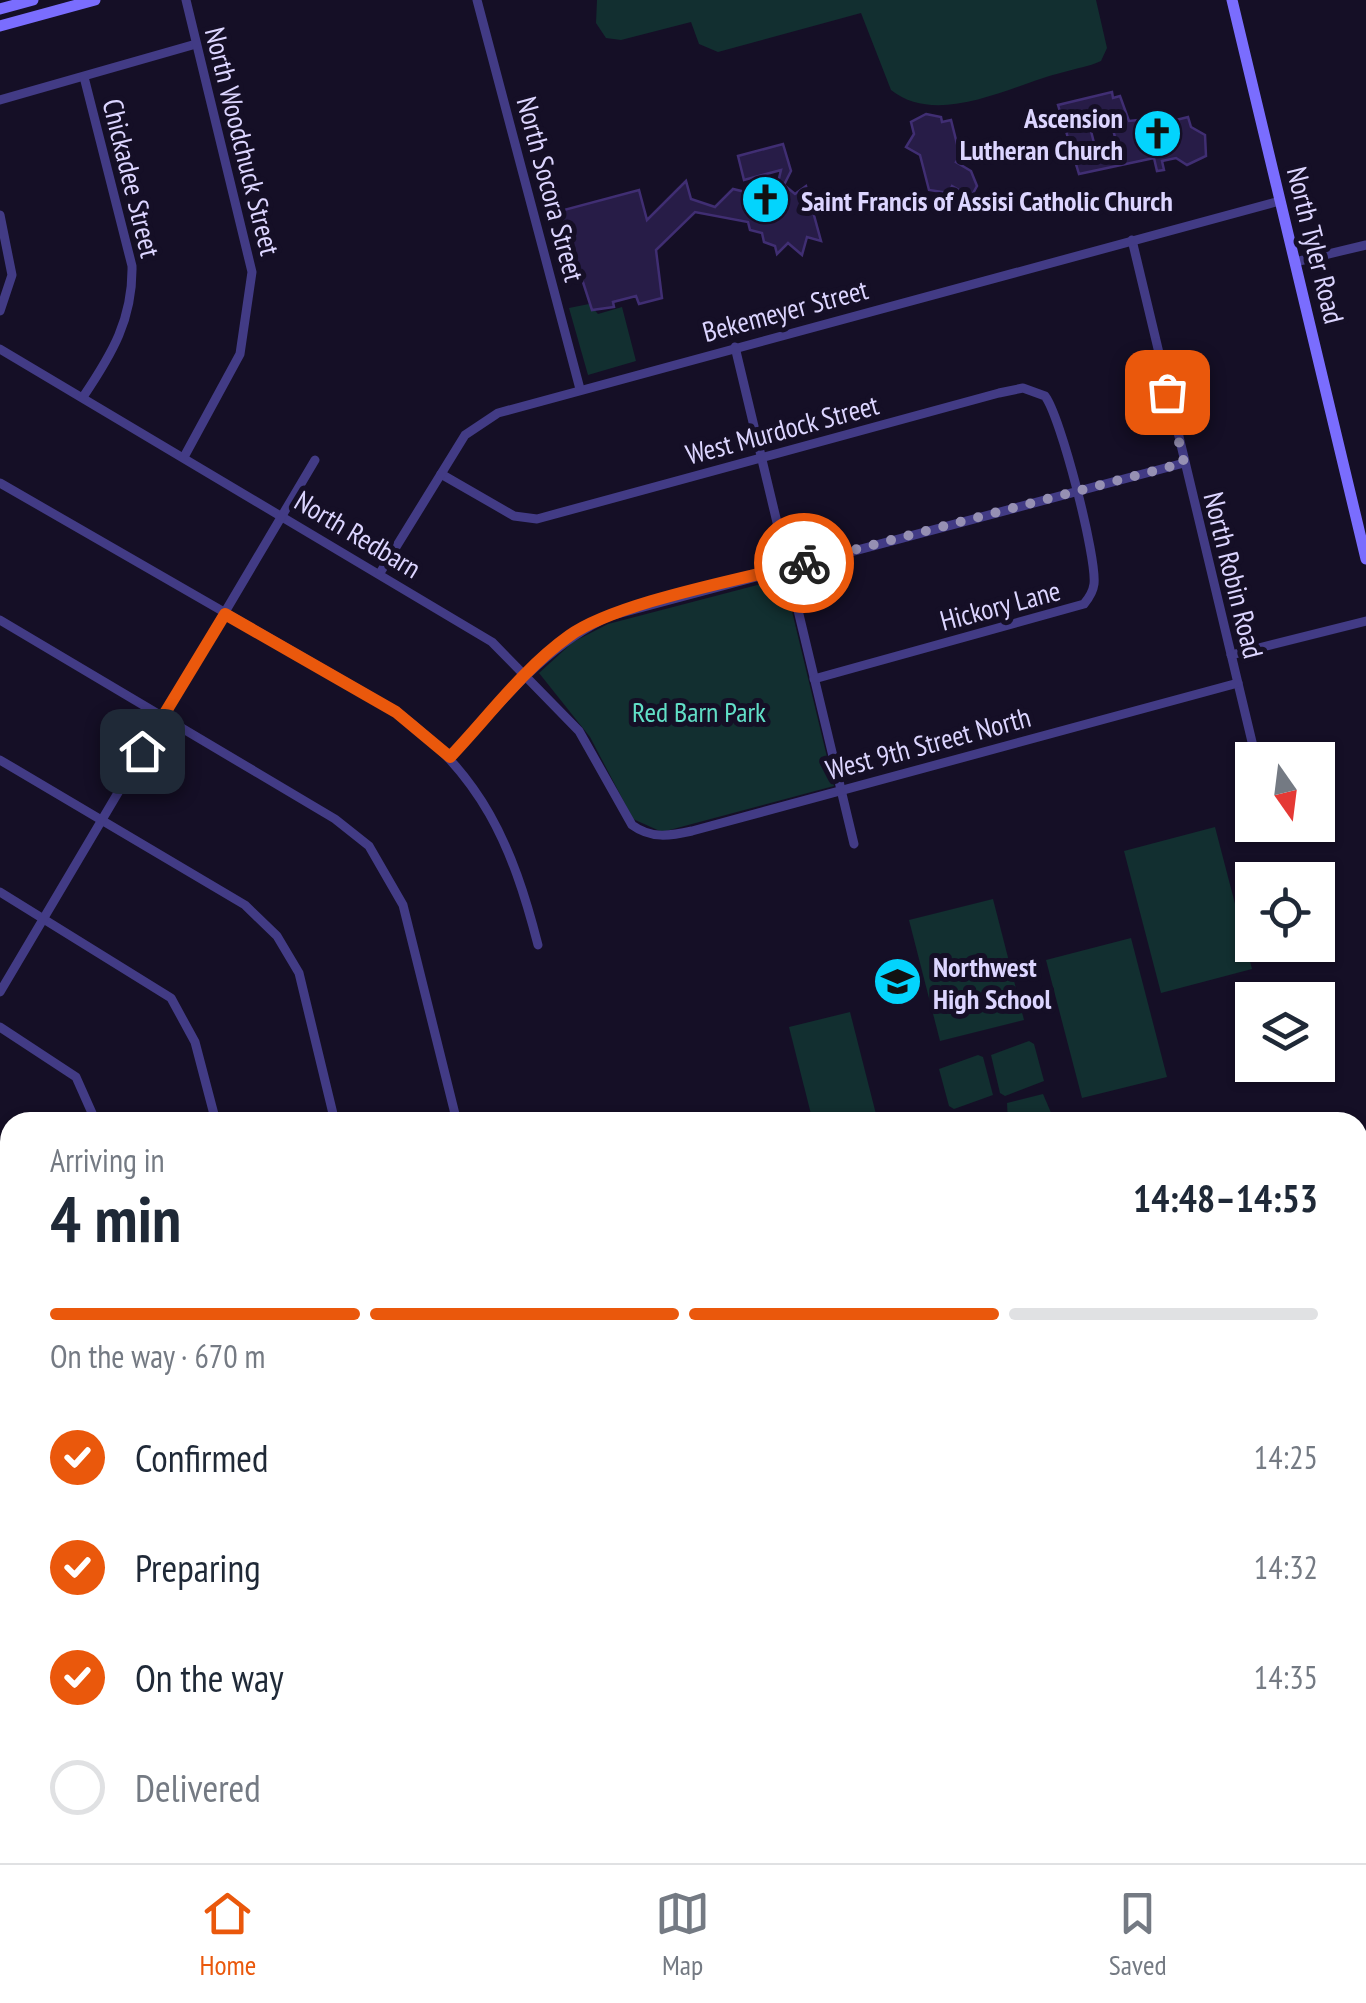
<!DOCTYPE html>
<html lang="en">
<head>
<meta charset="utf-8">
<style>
  :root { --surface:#fff; --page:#f6f6f7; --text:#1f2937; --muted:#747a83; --line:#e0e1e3; --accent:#ea580c }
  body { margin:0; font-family:"PT Sans Narrow",sans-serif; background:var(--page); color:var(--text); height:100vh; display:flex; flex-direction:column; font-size:38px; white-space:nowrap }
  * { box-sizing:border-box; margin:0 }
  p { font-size:32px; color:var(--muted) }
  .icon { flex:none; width:55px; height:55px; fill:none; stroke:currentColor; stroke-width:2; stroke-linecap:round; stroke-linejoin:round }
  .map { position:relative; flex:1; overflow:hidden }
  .details { position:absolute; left:0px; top:1112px; width:1368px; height:752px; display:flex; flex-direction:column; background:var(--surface); border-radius:30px 30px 0 0; box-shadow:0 2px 8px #0004 }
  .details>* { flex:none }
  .needle { width:65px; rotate:166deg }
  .buttons { position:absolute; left:1235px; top:742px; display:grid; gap:20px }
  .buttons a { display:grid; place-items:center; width:100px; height:100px; border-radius:0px; background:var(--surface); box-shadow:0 2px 8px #0004; font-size:50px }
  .pin { position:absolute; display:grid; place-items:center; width:85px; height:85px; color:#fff; margin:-42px; border-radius:20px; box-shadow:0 5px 15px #0006 }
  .courier { position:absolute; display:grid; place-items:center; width:100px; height:100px; margin:-50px; border:8px solid #ea580c; border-radius:50%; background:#fff; color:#222; box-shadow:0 2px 12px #0007 }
  .overview em { font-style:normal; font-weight:600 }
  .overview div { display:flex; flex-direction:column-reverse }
  .overview { display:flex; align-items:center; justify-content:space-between; height:170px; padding:0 50px }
  h1 { font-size:65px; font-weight:600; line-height:75px }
  .bar { display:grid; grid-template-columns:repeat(4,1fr); gap:15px 10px; align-content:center; height:120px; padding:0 50px }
  .bar i { height:12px; border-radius:8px; background:var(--line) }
  .bar .active { background:var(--accent) }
  .bar p { grid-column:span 4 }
  ol { padding:0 50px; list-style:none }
  li { display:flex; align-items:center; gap:30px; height:110px }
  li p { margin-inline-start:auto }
  li .icon { padding:10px; border-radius:50%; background:var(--accent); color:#fff; stroke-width:4 }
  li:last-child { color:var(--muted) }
  li i { width:55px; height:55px; border:5px solid var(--line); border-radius:50% }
  .tab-bar { display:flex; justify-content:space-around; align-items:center; height:140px; border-top:2px solid var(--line); background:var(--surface); font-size:28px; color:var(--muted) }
  .tab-bar a { display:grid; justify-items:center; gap:5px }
  .tab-bar .active { color:var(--accent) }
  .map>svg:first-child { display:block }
</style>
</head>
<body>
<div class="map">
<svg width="1366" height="1863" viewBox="0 0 1366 1863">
  <rect width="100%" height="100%" fill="#150f26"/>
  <g fill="#122f30">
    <path d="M597 0H1096L1107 48 1101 61C1088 67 1077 68 1064 72 1013 84 939 128 891 90L861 13 718 52 699 44 691 22 621 40 606 38 596 23Z"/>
    <polygon points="589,304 598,314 622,307 636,361 588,375 569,308"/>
    <polygon points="784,578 834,786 662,832 633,819 590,737 539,673 573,642 608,624"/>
    <polygon points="1215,827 1252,969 1161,993 1124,851"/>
    <polygon points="993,899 1024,1020 940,1041 909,920"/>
    <polygon points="1131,938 1167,1077 1082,1098 1046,960"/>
    <polygon points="850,1012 878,1122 813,1122 789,1027"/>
    <polygon points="1029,1041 1034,1044 1044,1081 1005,1096 1000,1093 991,1055"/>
    <polygon points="978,1055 983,1057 993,1095 954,1109 949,1106 939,1069"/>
    <polygon points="1043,1094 1055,1122 1008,1122 1007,1103"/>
  </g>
  <g fill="#271c47" stroke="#402e73" stroke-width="2.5" fill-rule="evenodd">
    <path d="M1112 92 1113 98 1120 96 1129 121 1157 118 1160 124 1188 117 1191 127 1205 135 1206 156 1187 165 1176 158 1162 161 1164 170 1157 171 1154 158 1079 174 1058 105ZM1110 118 1116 141 1095 147 1089 123Z"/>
    <polygon points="926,114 941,117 942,122 951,120 960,156 956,162 971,171 977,186 971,197 952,186 949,193 929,190 920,155 906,147 914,134 911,122"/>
    <polygon points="783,144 791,171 784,185 795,194 806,186 821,241 807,237 802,255 788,243 777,254 775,246 764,242 762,233 750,230 748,222 695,212 656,250 662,298 639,304 636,296 613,302 614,307 592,310 560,211 639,190 647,220 686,181 691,199 715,207 733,189 774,199 781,170 744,180 738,156"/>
  </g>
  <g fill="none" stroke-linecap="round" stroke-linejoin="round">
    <g stroke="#423b85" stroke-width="9">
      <polyline points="477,0 580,389"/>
      <polyline points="0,100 196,44"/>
      <polyline points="0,215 12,275 0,311"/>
      <polyline points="1132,240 1253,746"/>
      <polyline points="1295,262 1366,245"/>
      <polyline points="735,347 854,844"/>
      <path d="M0 349 492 642 579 731 632 825C651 839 670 836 692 831L1238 683"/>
      <path d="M83 397C112 354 133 319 132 266L84 77"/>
      <polyline points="184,457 240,354 252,272 186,0"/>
      <path d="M441 474 514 516 537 519 999 393 1023 388 1045 396C1061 417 1097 558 1094 584 1093 592 1089 598 1084 604L814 679"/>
      <path d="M0 483 396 711C482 775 512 844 538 945"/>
      <polyline points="380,573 465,435 498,413 1280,201"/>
      <polyline points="0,620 335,819 369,846 403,905 457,1122"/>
      <polyline points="1231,655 1366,621"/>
      <path d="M451 757C500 704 543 647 610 616L1184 463"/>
      <polyline points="0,760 245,905 277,936 299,973 335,1122"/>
      <polyline points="0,892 171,998 195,1042 216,1122"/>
      <polyline points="0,992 315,460"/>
      <polyline points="0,1027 76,1077 96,1122"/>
      <polyline points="0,1298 10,1296"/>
      <polyline points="0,1416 10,1414"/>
      <polyline points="0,1537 10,1534"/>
      <polyline points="0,1596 10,1687"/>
      <polyline points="0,1850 10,1847"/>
      <polyline points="48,1855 50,1863"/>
      <polyline points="165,1855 169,1863"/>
      <polyline points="390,1855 403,1863"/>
      <polyline points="633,1855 635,1863"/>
      <polyline points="295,1863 300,1855"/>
      <polyline points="428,1863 433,1855"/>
    </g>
    <g stroke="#423b85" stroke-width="10">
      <polyline points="1358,1774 1366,1772"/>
      <polyline points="1007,1863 1039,1855"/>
    </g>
    <g stroke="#7a6dfe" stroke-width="11">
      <polyline points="1232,0 1366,559"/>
      <polyline points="0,9 33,0"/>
      <polyline points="0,26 95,0"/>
    </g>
  </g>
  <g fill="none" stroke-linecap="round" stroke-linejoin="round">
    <polyline stroke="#9690b3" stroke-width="10" stroke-dasharray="0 18" points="804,563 1184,463 1167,392"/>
    <path stroke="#ea580c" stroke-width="12" d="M142 751 225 614 396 712 450 757C488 717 524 668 569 636 616 602 744 579 804 563"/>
  </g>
  <defs>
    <symbol id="church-disc" viewBox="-11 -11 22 22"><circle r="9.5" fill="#03d4fd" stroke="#150f26"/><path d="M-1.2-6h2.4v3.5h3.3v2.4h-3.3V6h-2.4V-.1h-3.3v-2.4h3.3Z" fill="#111"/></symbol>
    <symbol id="school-disc" viewBox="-11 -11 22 22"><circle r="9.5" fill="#03d4fd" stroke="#150f26"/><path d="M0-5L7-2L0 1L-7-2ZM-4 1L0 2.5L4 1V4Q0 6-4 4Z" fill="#111"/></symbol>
  </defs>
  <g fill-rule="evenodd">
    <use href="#church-disc" x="1130" y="106" width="55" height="55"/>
    <use href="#church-disc" x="738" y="172" width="55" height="55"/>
    <use href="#school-disc" x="870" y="954" width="55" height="55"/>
  </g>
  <g text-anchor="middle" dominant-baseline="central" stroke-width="10" stroke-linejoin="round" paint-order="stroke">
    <g font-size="28" font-weight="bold" fill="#dcd5ff" stroke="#150f26" text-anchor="start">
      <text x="1123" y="117" text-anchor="end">Ascension<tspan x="1123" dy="32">Lutheran Church</tspan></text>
      <text x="801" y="200">Saint Francis of Assisi Catholic Church</text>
      <text x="933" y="966">Northwest<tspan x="933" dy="32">High School</tspan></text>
    </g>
    <g font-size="28" fill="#dcd5ff" stroke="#150f26">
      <text transform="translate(243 141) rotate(76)">North Woodchuck Street</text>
      <text transform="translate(132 178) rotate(76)">Chickadee Street</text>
      <text transform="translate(551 189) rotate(75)">North Socora Street</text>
      <text transform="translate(1316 245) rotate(76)">North Tyler Road</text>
      <text transform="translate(785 310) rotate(-15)">Bekemeyer Street</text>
      <text transform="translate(782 429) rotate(-15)">West Murdock Street</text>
      <text transform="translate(358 534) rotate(31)">North Redbarn</text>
      <text transform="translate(1234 575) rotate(76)">North Robin Road</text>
      <text transform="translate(1000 605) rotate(-15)">Hickory Lane</text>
      <text transform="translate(928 743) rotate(-15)">West 9th Street North</text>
    </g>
    <g font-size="28" fill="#61dfc7" stroke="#150f26">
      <text x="699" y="711">Red Barn Park</text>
    </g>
  </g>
</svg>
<div class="buttons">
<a><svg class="needle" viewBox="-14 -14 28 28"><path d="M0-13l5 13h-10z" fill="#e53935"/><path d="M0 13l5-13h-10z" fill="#747a83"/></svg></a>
<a><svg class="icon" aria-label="locate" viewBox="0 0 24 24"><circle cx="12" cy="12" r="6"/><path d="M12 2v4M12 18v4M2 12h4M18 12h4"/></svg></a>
<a><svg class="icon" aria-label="layers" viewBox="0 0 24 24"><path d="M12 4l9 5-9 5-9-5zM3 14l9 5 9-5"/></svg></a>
</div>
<div class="pin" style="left:1167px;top:392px;background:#ea580c"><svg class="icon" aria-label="bag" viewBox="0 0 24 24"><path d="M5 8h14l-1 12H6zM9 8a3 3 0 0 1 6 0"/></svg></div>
<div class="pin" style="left:142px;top:751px;background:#1f2937"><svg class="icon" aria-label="home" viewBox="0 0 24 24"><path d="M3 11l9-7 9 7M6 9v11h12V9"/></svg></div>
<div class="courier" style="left:804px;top:563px"><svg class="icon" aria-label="bike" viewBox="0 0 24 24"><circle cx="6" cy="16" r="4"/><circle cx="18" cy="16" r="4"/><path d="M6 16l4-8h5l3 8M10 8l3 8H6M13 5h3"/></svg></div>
<section class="details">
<div class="overview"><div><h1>4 min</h1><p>Arriving in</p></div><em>14:48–14:53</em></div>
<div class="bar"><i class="active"></i><i class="active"></i><i class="active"></i><i></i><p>On the way · 670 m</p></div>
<ol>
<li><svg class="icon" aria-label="check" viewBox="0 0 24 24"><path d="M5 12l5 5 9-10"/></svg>Confirmed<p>14:25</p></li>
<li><svg class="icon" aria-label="check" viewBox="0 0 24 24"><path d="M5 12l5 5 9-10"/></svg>Preparing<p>14:32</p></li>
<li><svg class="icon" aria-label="check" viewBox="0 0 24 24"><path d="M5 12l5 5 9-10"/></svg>On the way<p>14:35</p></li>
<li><i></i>Delivered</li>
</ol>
</section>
</div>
<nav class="tab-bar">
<a class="active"><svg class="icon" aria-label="home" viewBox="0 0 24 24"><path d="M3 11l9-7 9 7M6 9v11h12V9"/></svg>Home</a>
<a><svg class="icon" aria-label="map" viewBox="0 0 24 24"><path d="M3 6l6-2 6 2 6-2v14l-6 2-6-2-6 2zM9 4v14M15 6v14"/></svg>Map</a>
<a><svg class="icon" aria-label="saved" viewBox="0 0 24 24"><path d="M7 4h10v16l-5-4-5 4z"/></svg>Saved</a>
</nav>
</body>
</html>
